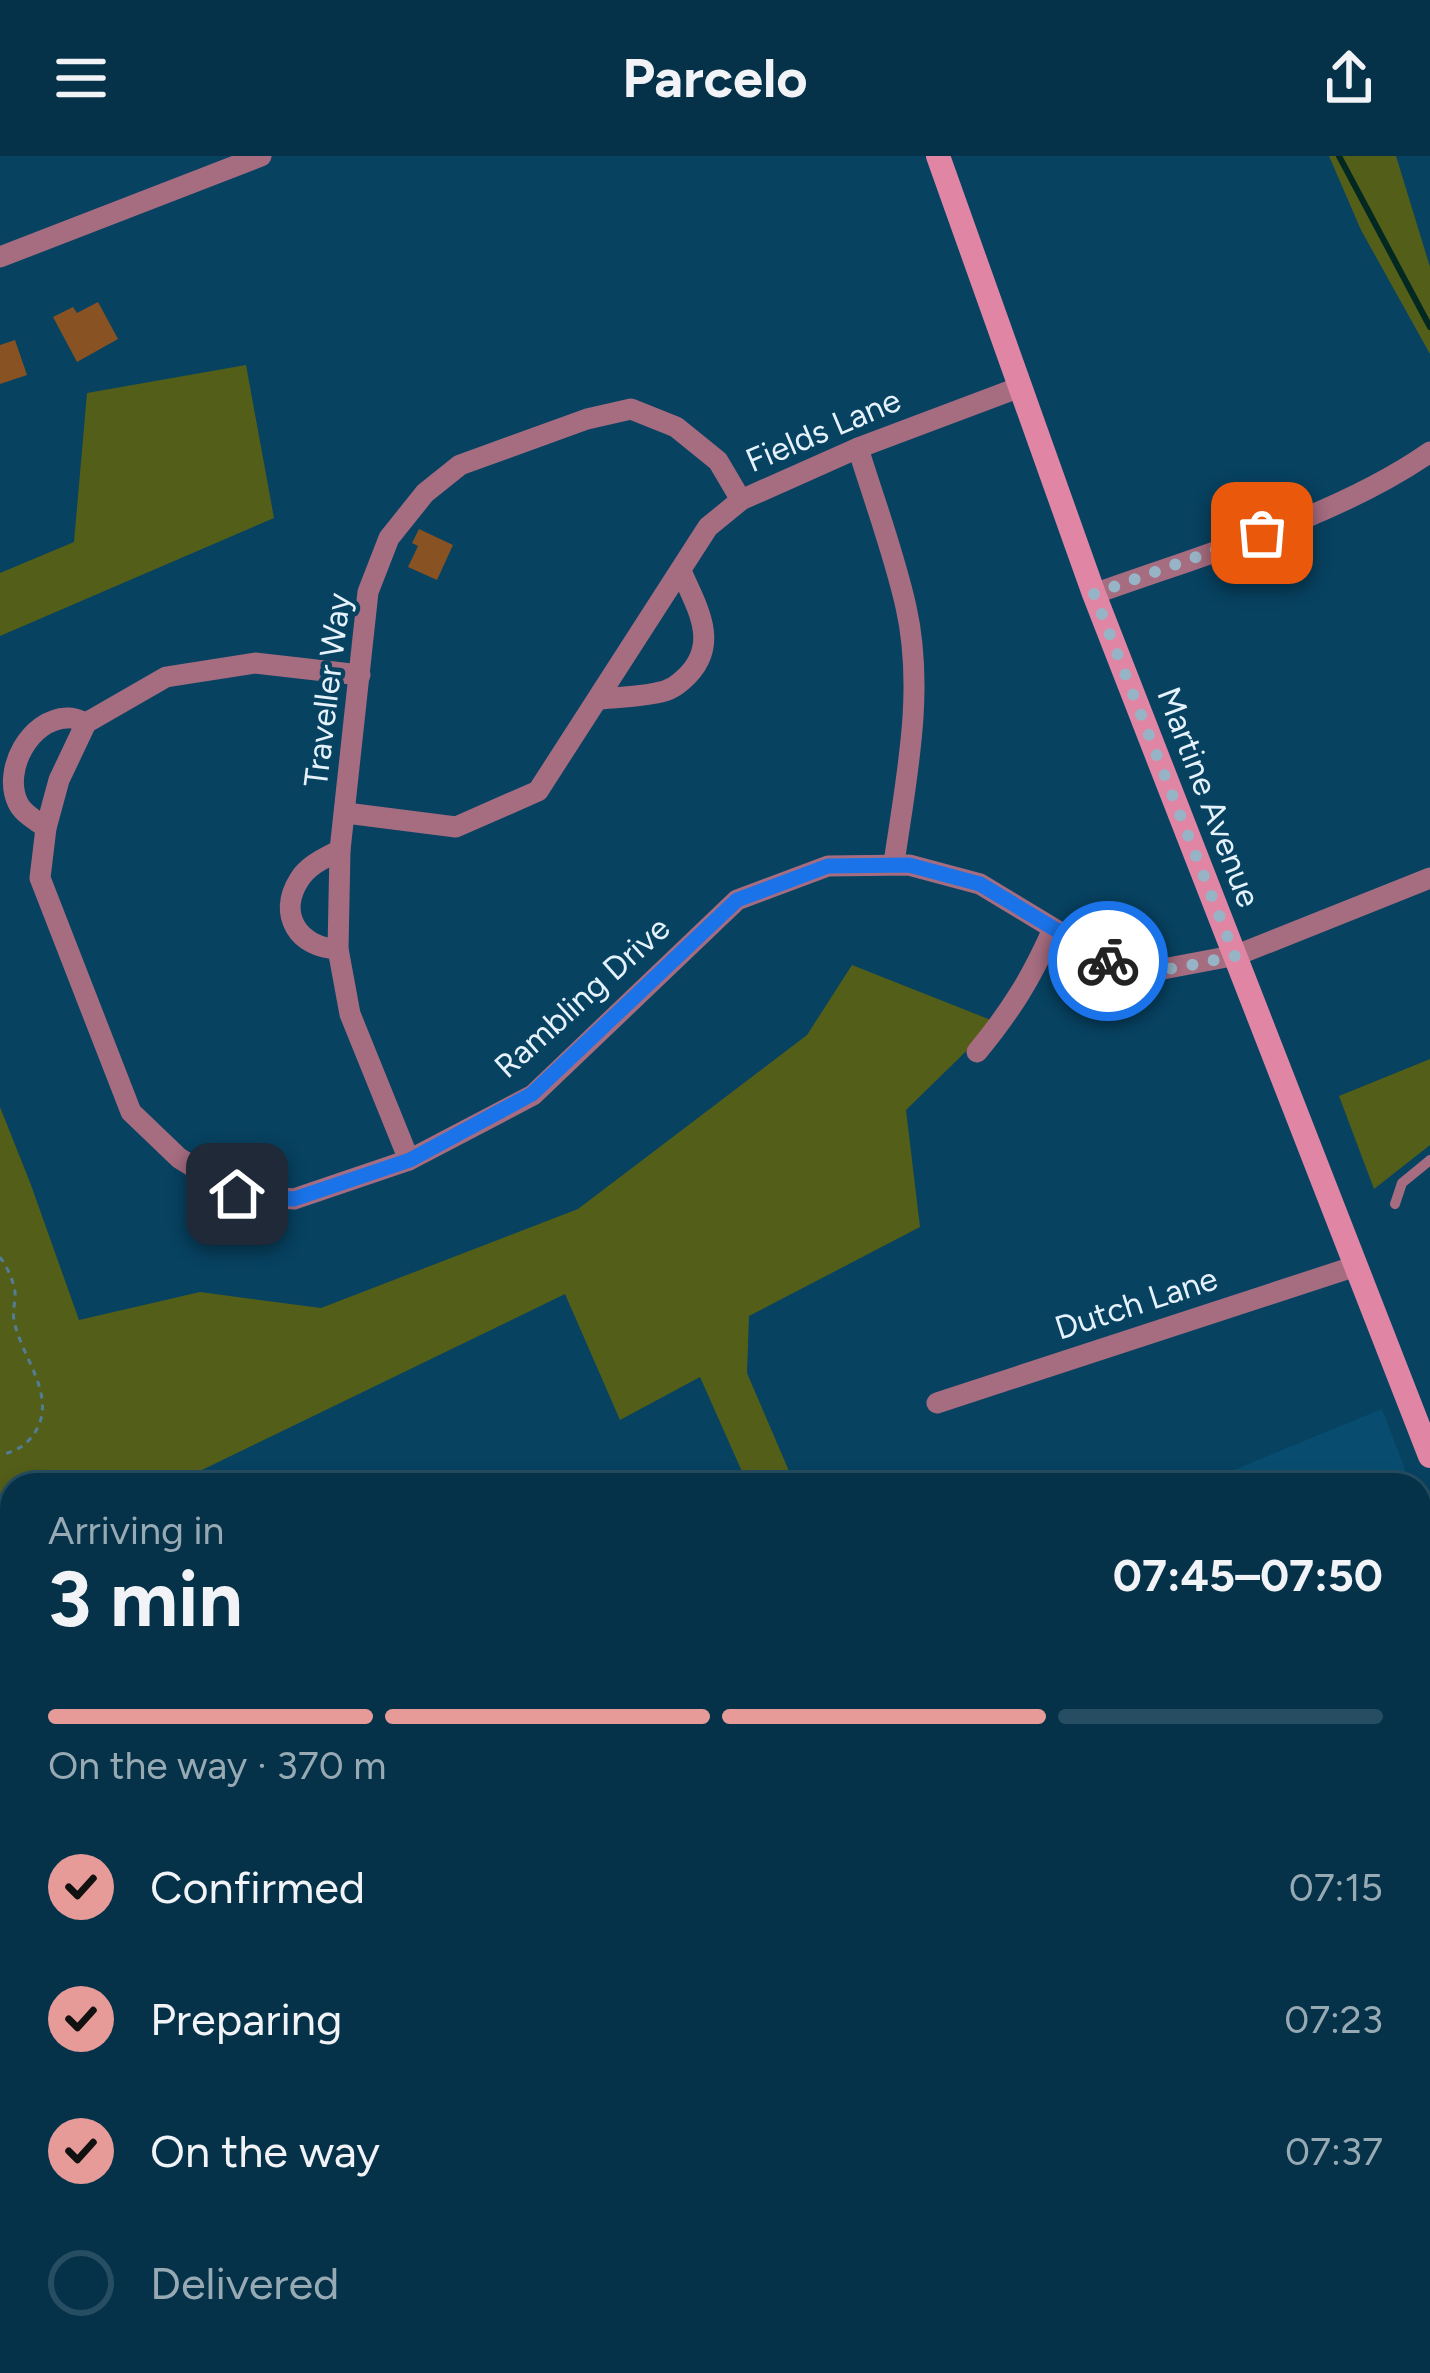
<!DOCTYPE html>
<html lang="en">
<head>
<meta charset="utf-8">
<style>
  :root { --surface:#053249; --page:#0e3a50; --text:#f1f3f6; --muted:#97aab4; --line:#264d61; --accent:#e69b98 }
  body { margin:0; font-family:Figtree,sans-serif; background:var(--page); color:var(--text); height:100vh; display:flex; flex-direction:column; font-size:45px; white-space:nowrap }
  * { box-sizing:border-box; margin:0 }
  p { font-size:39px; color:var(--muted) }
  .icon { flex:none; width:66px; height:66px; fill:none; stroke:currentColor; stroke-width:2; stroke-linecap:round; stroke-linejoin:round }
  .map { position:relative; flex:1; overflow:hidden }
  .panel { position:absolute; left:0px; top:1317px; width:1431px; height:900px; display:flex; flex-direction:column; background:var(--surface); border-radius:36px 36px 0 0; box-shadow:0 6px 18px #0003,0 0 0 3px var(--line) }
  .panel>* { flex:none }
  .pin { position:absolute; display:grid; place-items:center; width:102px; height:102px; color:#fff; margin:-51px; border-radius:24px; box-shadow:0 6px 18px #0006 }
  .courier { position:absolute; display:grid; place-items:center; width:120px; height:120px; margin:-60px; border:9px solid #1a73e8; border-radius:50%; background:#fff; color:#222; box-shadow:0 3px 15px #0007 }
  .summary em { font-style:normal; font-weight:700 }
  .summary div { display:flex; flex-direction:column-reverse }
  .summary { display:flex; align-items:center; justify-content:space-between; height:204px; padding:0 48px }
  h1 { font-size:78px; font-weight:700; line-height:90px }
  .bar { display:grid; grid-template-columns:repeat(4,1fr); gap:18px 12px; align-content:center; height:144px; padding:0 48px }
  .bar i { height:15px; border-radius:9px; background:var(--line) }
  .bar .current { background:var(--accent) }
  .bar p { grid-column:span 4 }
  ol { padding:0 48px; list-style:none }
  li { display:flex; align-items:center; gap:36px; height:132px }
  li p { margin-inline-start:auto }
  li .icon { padding:12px; border-radius:50%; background:var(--accent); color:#111; stroke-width:4 }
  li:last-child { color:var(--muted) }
  li i { width:66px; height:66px; border:6px solid var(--line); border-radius:50% }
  header { display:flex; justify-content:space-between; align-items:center; height:156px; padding:0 48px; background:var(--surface); font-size:54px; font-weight:700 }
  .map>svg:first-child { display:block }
</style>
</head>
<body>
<header><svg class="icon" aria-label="menu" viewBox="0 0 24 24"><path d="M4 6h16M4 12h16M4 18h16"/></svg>Parcelo<svg class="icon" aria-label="share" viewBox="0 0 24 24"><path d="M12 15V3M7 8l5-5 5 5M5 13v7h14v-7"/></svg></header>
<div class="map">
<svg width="1430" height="2217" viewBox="0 0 1430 2217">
  <rect width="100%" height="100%" fill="#074261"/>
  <g fill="#084d70">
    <polygon points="1382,1253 1411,1329 1197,1329"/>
    <polygon points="1419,1349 1430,1377 1430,2217 1141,2217 1137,2205 1419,2205"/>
  </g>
  <g fill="#535e19">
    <polygon points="1329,0 1396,0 1430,111 1430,198 1361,74"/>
    <polygon points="246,209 274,362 0,480 0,417 74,386 87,237"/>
    <polygon points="852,809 996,866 906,954 920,1071 749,1160 747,1217 795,1329 748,1329 700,1221 620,1264 565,1138 171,1329 12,1329 12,1397 0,1402 0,951 31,1029 79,1164 200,1136 321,1152 578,1053 807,879"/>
    <polygon points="1430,903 1430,989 1374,1033 1339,940"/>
    <polygon points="0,1894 12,1932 12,2082 0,2056"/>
    <polygon points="69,2205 178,2205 183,2217 74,2217"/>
    <polygon points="586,2205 711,2205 716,2217 594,2217"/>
    <polygon points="1014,2205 1137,2205 1141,2217 1018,2217"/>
  </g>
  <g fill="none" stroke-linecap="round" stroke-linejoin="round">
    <polyline stroke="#012922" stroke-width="6" points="1339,0 1430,171"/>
  </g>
  <g fill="#895222">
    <polygon points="98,146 118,183 77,206 53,161 73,151 77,157"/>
    <polygon points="15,184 27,219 0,228 0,189"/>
    <polygon points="419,373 453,389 437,424 408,411 418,390 412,387"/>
  </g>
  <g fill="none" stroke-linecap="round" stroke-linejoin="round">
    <path stroke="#527d95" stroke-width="3" stroke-dasharray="6 6" stroke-linecap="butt" d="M0 1101C7 1111 13 1123 15 1136 16 1145 12 1155 14 1164 20 1199 56 1237 37 1273 28 1289 17 1295 0 1299"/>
    <polyline stroke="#a66c80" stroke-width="10" points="1395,1048 1402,1027 1430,1004"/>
    <g stroke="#a66c80" stroke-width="21">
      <polyline points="0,101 261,0"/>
      <path d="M858 292C874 344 894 397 906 451 925 535 906 623 894 707"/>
      <path d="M1094 438C1202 399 1337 361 1430 296"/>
      <polyline points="360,519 255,507 166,521 86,567 59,624 46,672 40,722 131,956 179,1002 237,1038 294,1043 409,1004 533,939 737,744 828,710 909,709 980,728 1122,814 1163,813 1237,799 1430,722"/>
      <path d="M600 543C618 541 638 541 656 537 670 535 678 529 688 519 720 486 696 450 681 415"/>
      <polyline points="346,657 456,671 538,635 708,371 741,344 858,292 1020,231"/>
      <path d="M46 672C36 664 23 658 18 647 2 614 30 563 67 562 74 561 80 565 86 567"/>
      <path d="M338 793C299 792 277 759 299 724 308 709 325 702 340 694"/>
      <path d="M977 896C1011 855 1032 821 1053 773"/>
      <polyline points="409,1004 350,858 338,793 340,694 368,436 389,382 425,337 460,309 587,263 631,253 676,271 718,305 741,344"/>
      <polyline points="937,1247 1356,1110"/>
      <polyline points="473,1327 475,1329"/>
      <polyline points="351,2205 356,2217"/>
      <polyline points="851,2205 856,2217"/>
    </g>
    <polyline stroke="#e085a4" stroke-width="24" points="938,0 1094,438 1430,1300"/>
  </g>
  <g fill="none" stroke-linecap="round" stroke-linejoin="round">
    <path stroke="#97b4c6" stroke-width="12" stroke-dasharray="0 21.6" d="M1108 805C1142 826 1197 806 1235 800L1094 438 1262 377"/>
    <polyline stroke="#1a73e8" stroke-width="15" points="237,1038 294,1043 410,1004 532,938 737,744 828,710 909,709 980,728 1108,805"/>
  </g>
  <g text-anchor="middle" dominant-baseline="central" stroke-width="9" stroke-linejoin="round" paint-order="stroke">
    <g font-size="33" fill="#e5f2fc" stroke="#074261">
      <text transform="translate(823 274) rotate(-23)">Fields Lane</text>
      <text transform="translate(327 534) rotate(-83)">Traveller Way</text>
      <text transform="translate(1209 641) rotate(69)">Martine Avenue</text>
      <text transform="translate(582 841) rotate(-42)">Rambling Drive</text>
      <text transform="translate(1136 1147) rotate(-18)">Dutch Lane</text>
    </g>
  </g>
</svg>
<div class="pin" style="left:1262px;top:377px;background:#ea580c"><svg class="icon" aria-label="bag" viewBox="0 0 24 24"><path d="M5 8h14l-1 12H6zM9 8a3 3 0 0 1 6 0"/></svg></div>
<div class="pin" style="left:237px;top:1038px;background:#1f2937"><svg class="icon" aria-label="home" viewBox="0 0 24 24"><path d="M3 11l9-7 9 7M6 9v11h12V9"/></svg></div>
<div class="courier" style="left:1108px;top:805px"><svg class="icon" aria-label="bike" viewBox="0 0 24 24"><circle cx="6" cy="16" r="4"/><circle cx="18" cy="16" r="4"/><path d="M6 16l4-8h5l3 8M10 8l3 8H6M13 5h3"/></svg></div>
<section class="panel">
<div class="summary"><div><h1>3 min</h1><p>Arriving in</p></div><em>07:45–07:50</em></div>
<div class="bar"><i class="current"></i><i class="current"></i><i class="current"></i><i></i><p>On the way · 370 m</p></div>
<ol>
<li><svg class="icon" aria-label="check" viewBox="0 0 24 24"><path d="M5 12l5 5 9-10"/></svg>Confirmed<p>07:15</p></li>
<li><svg class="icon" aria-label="check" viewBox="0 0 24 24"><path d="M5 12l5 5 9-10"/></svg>Preparing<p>07:23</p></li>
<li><svg class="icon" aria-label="check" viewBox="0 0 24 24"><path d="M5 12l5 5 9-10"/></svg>On the way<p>07:37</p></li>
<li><i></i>Delivered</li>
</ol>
</section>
</div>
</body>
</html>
